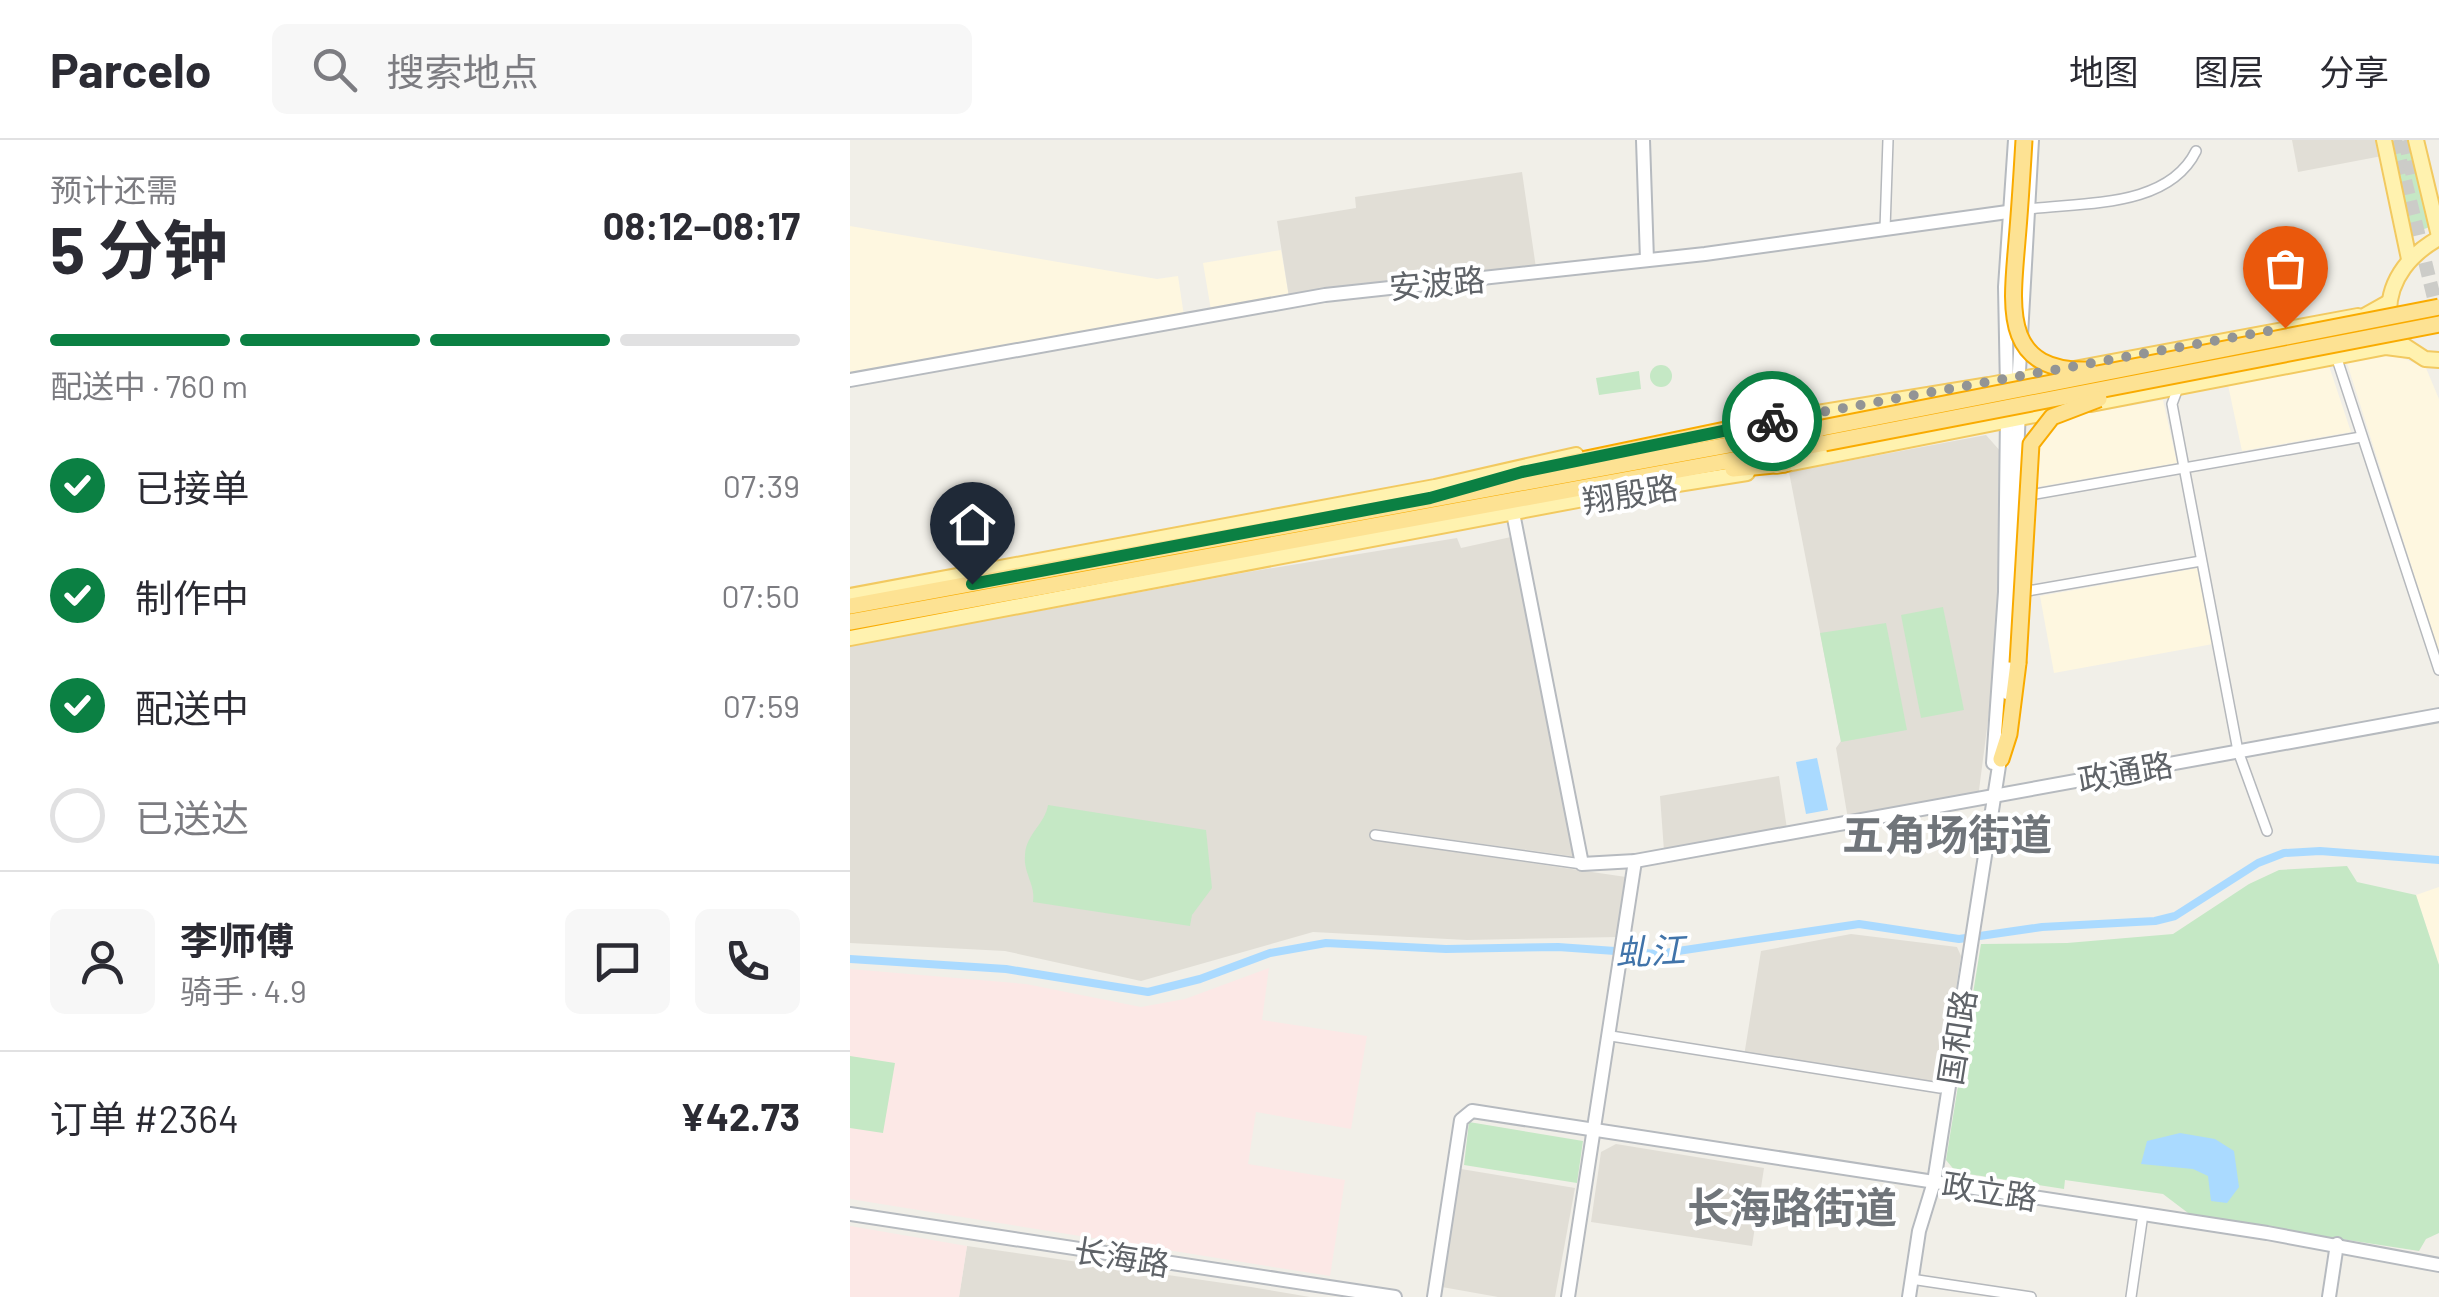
<!DOCTYPE html>
<html lang="zh">
<head>
<meta charset="utf-8">
<style>
  :root { --surface:#fff; --page:#f7f7f7; --text:#2b2b33; --muted:#7c7c81; --line:#e1e1e2; --accent:#0b8043 }
  body { margin:0; font-family:Barlow,"Noto Sans SC",sans-serif; background:var(--page); color:var(--text); height:100vh; display:flex; flex-direction:column; font-size:38px; white-space:nowrap }
  * { box-sizing:border-box; margin:0 }
  p { font-size:32px; color:var(--muted) }
  .icon { flex:none; width:55px; height:55px; fill:none; stroke:currentColor; stroke-width:2; stroke-linecap:round; stroke-linejoin:round }
  .map { position:relative; flex:1; overflow:hidden }
  .panel { display:flex; flex-direction:column; background:var(--surface); width:850px }
  .panel>* { flex:none }
  .pin { position:absolute; display:grid; place-items:center; width:85px; height:85px; color:#fff; margin:-102px -42px; border-radius:50% 50% 50% 0; rotate:-45deg; box-shadow:0 0 10px #0007 }
  .pin .icon { rotate:45deg }
  .courier { position:absolute; display:grid; place-items:center; width:100px; height:100px; margin:-50px; border:8px solid #0b8043; border-radius:50%; background:#fff; color:#222; box-shadow:0 2px 12px #0007 }
  .overview em { font-style:normal; font-weight:700 }
  .overview div { display:flex; flex-direction:column-reverse }
  .overview { display:flex; align-items:center; justify-content:space-between; height:170px; padding:0 50px }
  h1 { font-size:65px; font-weight:700; line-height:75px }
  .bar { display:grid; grid-template-columns:repeat(4,1fr); gap:15px 10px; align-content:center; height:120px; padding:0 50px }
  .bar i { height:12px; border-radius:8px; background:var(--line) }
  .bar .active { background:var(--accent) }
  .bar p { grid-column:span 4 }
  .line { display:flex; align-items:center; gap:25px; padding:0 50px; border-top:2px solid var(--line) }
  .line div { flex:1 }
  .round { display:grid; place-items:center; flex:none; width:105px; height:105px; border-radius:15px; background:var(--page) }
  ol { padding:0 50px; list-style:none }
  li { display:flex; align-items:center; gap:30px; height:110px }
  li p { margin-inline-start:auto }
  li .icon { padding:10px; border-radius:50%; background:var(--accent); color:#fff; stroke-width:4 }
  li:last-child { color:var(--muted) }
  li i { width:55px; height:55px; border:5px solid var(--line); border-radius:50% }
  header { display:flex; align-items:center; gap:60px; box-sizing:border-box; height:140px; padding:0 50px; background:var(--surface); border-bottom:2px solid var(--line) }
  header strong { font-size:48px }
  nav { display:flex; gap:55px; margin-inline-start:auto; font-size:35px }
  .search { width:700px; height:90px; background:var(--page); display:flex; align-items:center; gap:25px; box-sizing:border-box; padding:0 35px; border-radius:15px; color:var(--muted); font-size:38px }
  main { display:flex; flex:1; min-height:0 }
  .map>svg:first-child { display:block }
</style>
</head>
<body>
<header>
<strong>Parcelo</strong>
<div class="search"><svg class="icon" aria-label="search" viewBox="0 0 24 24"><circle cx="10" cy="10" r="6"/><path d="M15 15l6 6"/></svg>搜索地点</div>
<nav><a>地图</a><a>图层</a><a>分享</a></nav>
</header>
<main>
<section class="panel">
<div class="overview"><div><h1>5 分钟</h1><p>预计还需</p></div><em>08:12–08:17</em></div>
<div class="bar"><i class="active"></i><i class="active"></i><i class="active"></i><i></i><p>配送中 · 760 m</p></div>
<ol>
<li><svg class="icon" aria-label="check" viewBox="0 0 24 24"><path d="M5 12l5 5 9-10"/></svg>已接单<p>07:39</p></li>
<li><svg class="icon" aria-label="check" viewBox="0 0 24 24"><path d="M5 12l5 5 9-10"/></svg>制作中<p>07:50</p></li>
<li><svg class="icon" aria-label="check" viewBox="0 0 24 24"><path d="M5 12l5 5 9-10"/></svg>配送中<p>07:59</p></li>
<li><i></i>已送达</li>
</ol>
<div class="line" style="height:180px"><a class="round"><svg class="icon" aria-label="person" viewBox="0 0 24 24"><circle cx="12" cy="8" r="4"/><path d="M4 21q1-7 8-7t8 7"/></svg></a><div><b>李师傅</b><p>骑手 · 4.9</p></div><a class="round"><svg class="icon" aria-label="chat" viewBox="0 0 24 24"><path d="M4 5h16v11H9l-5 4z"/></svg></a><a class="round"><svg class="icon" aria-label="phone" viewBox="0 0 24 24"><path d="M5 4h4l2 5-3 2q2 4 5 5l2-3 5 2v4C11 20 4 13 5 4z"/></svg></a></div>
<div class="line" style="height:130px"><div>订单 #2364</div><b>¥42.73</b></div>
</section>
<div class="map">
<svg width="1589" height="1157" viewBox="0 0 1589 1157">
  <rect width="100%" height="100%" fill="#f1efe8"/>
  <g fill="#fef7e0">
    <polygon points="0,86 307,139 328,136 334,176 0,234"/>
    <polygon points="431,110 439,157 361,170 353,123"/>
    <polygon points="1536,211 1576,228 1589,259 1589,513 1496,220"/>
    <polygon points="1479,226 1501,292 1392,311 1378,245"/>
    <polygon points="1313,260 1327,323 1187,347 1184,321 1191,293 1206,279"/>
    <polygon points="1348,428 1363,504 1204,533 1190,456"/>
    <polygon points="1589,747 1589,825 1566,755"/>
  </g>
  <g fill="#e1ded6">
    <polygon points="1442,0 1529,0 1532,16 1448,32"/>
    <polygon points="672,32 686,128 439,157 427,81 506,68 505,57"/>
    <polygon points="1136,295 1151,312 1149,495 1128,658 998,679 986,608 991,601 939,332"/>
    <polygon points="661,397 727,717 526,689 524,700 776,737 768,797 617,800 463,792 291,841 155,811 0,803 0,506 398,432 607,398 611,408"/>
    <polygon points="929,636 937,689 814,711 810,656"/>
    <polygon points="1001,794 1107,807 1111,816 1091,947 894,916 911,811"/>
    <polygon points="766,1004 914,1028 902,1106 741,1082 751,1012"/>
    <polygon points="611,1029 725,1048 705,1157 648,1157 592,1147"/>
    <polygon points="117,1106 401,1147 460,1157 109,1157"/>
  </g>
  <g fill="#fce8e6">
    <polygon points="419,828 412,880 517,896 501,989 406,972 398,1024 495,1040 480,1136 0,1059 0,829 176,844 291,867 335,859"/>
    <polygon points="0,1086 117,1106 109,1157 0,1157"/>
  </g>
  <g fill="#c5e8c5">
    <polygon points="1561,0 1580,87 1562,93 1539,3"/>
    <circle cx="811" cy="236" r="11"/>
    <polygon points="789,231 791,249 749,255 746,238"/>
    <polygon points="1093,467 1114,570 1071,578 1051,475"/>
    <polygon points="1036,483 1057,590 991,602 970,493"/>
    <path d="M198 665 356 690 362 748 342 775 340 786 183 762C186 745 173 733 175 715 176 694 195 684 198 665Z"/>
    <polygon points="1497,726 1507,742 1566,755 1589,825 1589,1093 1576,1099 1569,1111 1342,1076 1313,1054 1215,1040 1214,1049 1106,1032 1096,1020 1131,804 1217,803 1323,794 1399,744 1429,730"/>
    <polygon points="0,916 45,923 33,993 0,988"/>
    <polygon points="619,982 733,1001 727,1043 614,1025"/>
  </g>
  <g fill="#aadaff">
    <polygon points="967,618 978,670 956,674 946,622"/>
    <polygon points="1330,993 1365,999 1384,1011 1389,1047 1377,1063 1361,1061 1358,1036 1343,1029 1291,1024 1297,1001"/>
  </g>
  <g fill="none" stroke-linecap="round" stroke-linejoin="round">
    <polyline stroke="#aadaff" stroke-width="8" points="0,819 156,829 298,852 350,839 420,813 476,803 596,809 708,807 808,814 1009,784 1109,799 1192,787 1305,781 1325,776 1408,723 1434,713 1470,711 1589,720"/>
    <g stroke="#ccccc8" stroke-width="14" stroke-dasharray="14 7" stroke-linecap="butt">
      <polyline points="1545,0 1589,178"/>
      <polyline points="1555,0 1564,41"/>
    </g>
    <defs>
      <g id="street">
        <path d="M1179 69C1234 62 1318 68 1346 11"/>
        <polyline points="1035,89 1038,0"/>
        <polyline points="1486,216 1589,530"/>
        <polyline points="1328,248 1322,264 1388,611 1417,691"/>
        <polyline points="1174,356 1511,297"/>
        <polyline points="1172,452 1351,421"/>
        <polyline points="525,695 732,724"/>
        <polyline points="761,896 1090,948"/>
        <polyline points="1061,1139 1181,1157"/>
        <polyline points="1281,1157 1293,1074"/>
      </g>
      <g id="secondary">
        <polyline points="793,0 797,120"/>
        <polyline points="0,240 475,155 855,114 1179,69"/>
        <polyline points="1157,249 1155,147 1165,0"/>
        <polyline points="1168,249 1182,0"/>
        <polyline points="663,373 732,724 785,721 1589,575"/>
        <polyline points="1157,553 1169,269"/>
        <polyline points="1143,623 1155,452 1157,274"/>
        <polyline points="0,1074 545,1157"/>
        <polyline points="584,1157 611,980 622,971 1417,1093 1589,1125"/>
        <polyline points="718,1157 785,721"/>
        <polyline points="1059,1157 1069,1091 1084,1042 1151,613"/>
        <polyline points="1479,1157 1487,1104"/>
      </g>
      <g id="primary">
        <polyline points="1534,0 1559,119"/>
        <polyline points="1566,0 1589,96"/>
        <path d="M1539 172C1539 138 1562 113 1589 98"/>
        <polyline points="1514,176 1539,162"/>
        <polyline points="1552,204 1575,219 1589,220"/>
        <polyline points="1241,264 1536,207 1559,210"/>
        <polyline points="894,285 1139,245 1508,176"/>
        <polyline points="927,326 1210,270"/>
        <polyline points="0,456 585,347 726,315"/>
        <polyline points="0,498 733,359 897,333"/>
      </g>
      <g id="highway">
        <polyline points="717,323 904,284"/>
        <polyline points="883,329 935,324"/>
        <polyline points="0,466 972,288"/>
        <polyline points="0,482 975,303"/>
        <polyline points="1151,619 1159,594 1168,523"/>
      </g>
    </defs>
    <use href="#street" stroke="#b5b8bc" stroke-width="12"/>
    <use href="#secondary" stroke="#b6babf" stroke-width="16"/>
    <use href="#primary" stroke="#f2c960" stroke-width="18"/>
    <use href="#highway" stroke="#f9ab00" stroke-width="19"/>
    <use href="#street" stroke="#fff" stroke-width="9"/>
    <use href="#secondary" stroke="#fff" stroke-width="12"/>
    <use href="#primary" stroke="#fff2af" stroke-width="14"/>
    <use href="#highway" stroke="#fde293" stroke-width="15"/>
    <defs>
      <g id="highway-bridge">
        <path d="M1174 0C1172 34 1170 67 1167 101 1162 164 1150 233 1239 230"/>
        <polyline points="972,288 1589,167"/>
        <polyline points="975,303 1589,184"/>
        <polyline points="1168,523 1181,304 1202,277 1249,259"/>
      </g>
    </defs>
    <use href="#highway-bridge" stroke="#f9ab00" stroke-width="19" stroke-linecap="butt"/>
    <use href="#highway-bridge" stroke="#fde293" stroke-width="15"/>
  </g>
  <g fill="none" stroke-linecap="round" stroke-linejoin="round">
    <polyline stroke="#929495" stroke-width="10" stroke-dasharray="0 18" points="922,281 1435,188"/>
    <polyline stroke="#0b8043" stroke-width="12" points="122,444 580,358 672,332 922,281"/>
  </g>
  <g text-anchor="middle" dominant-baseline="central" stroke-width="8" stroke-linejoin="round" paint-order="stroke">
    <g font-size="32" fill="#5f6368" stroke="#fff">
      <text transform="translate(587 142) rotate(-5)">安波路</text>
      <text transform="translate(780 353) rotate(-9)">翔殷路</text>
      <text transform="translate(1275 631) rotate(-10)">政通路</text>
      <text transform="translate(1106 897) rotate(-81)">国和路</text>
      <text transform="translate(1140 1050) rotate(9)">政立路</text>
      <text transform="translate(272 1116) rotate(9)">长海路</text>
    </g>
    <g font-size="35" font-style="italic" fill="#4174aa" stroke="#fff">
      <text transform="translate(800 810) rotate(-3)">虬江</text>
    </g>
    <g font-size="42" font-weight="bold" fill="#70757a" stroke="#fff">
      <text x="1097" y="693">五角场街道</text>
      <text x="942" y="1066">长海路街道</text>
    </g>
  </g>
</svg>
<div class="pin" style="left:1435px;top:188px;background:#ea580c"><svg class="icon" aria-label="bag" viewBox="0 0 24 24"><path d="M5 8h14l-1 12H6zM9 8a3 3 0 0 1 6 0"/></svg></div>
<div class="pin" style="left:122px;top:444px;background:#1f2937"><svg class="icon" aria-label="home" viewBox="0 0 24 24"><path d="M3 11l9-7 9 7M6 9v11h12V9"/></svg></div>
<div class="courier" style="left:922px;top:281px"><svg class="icon" aria-label="bike" viewBox="0 0 24 24"><circle cx="6" cy="16" r="4"/><circle cx="18" cy="16" r="4"/><path d="M6 16l4-8h5l3 8M10 8l3 8H6M13 5h3"/></svg></div>
</div>
</main>
</body>
</html>
